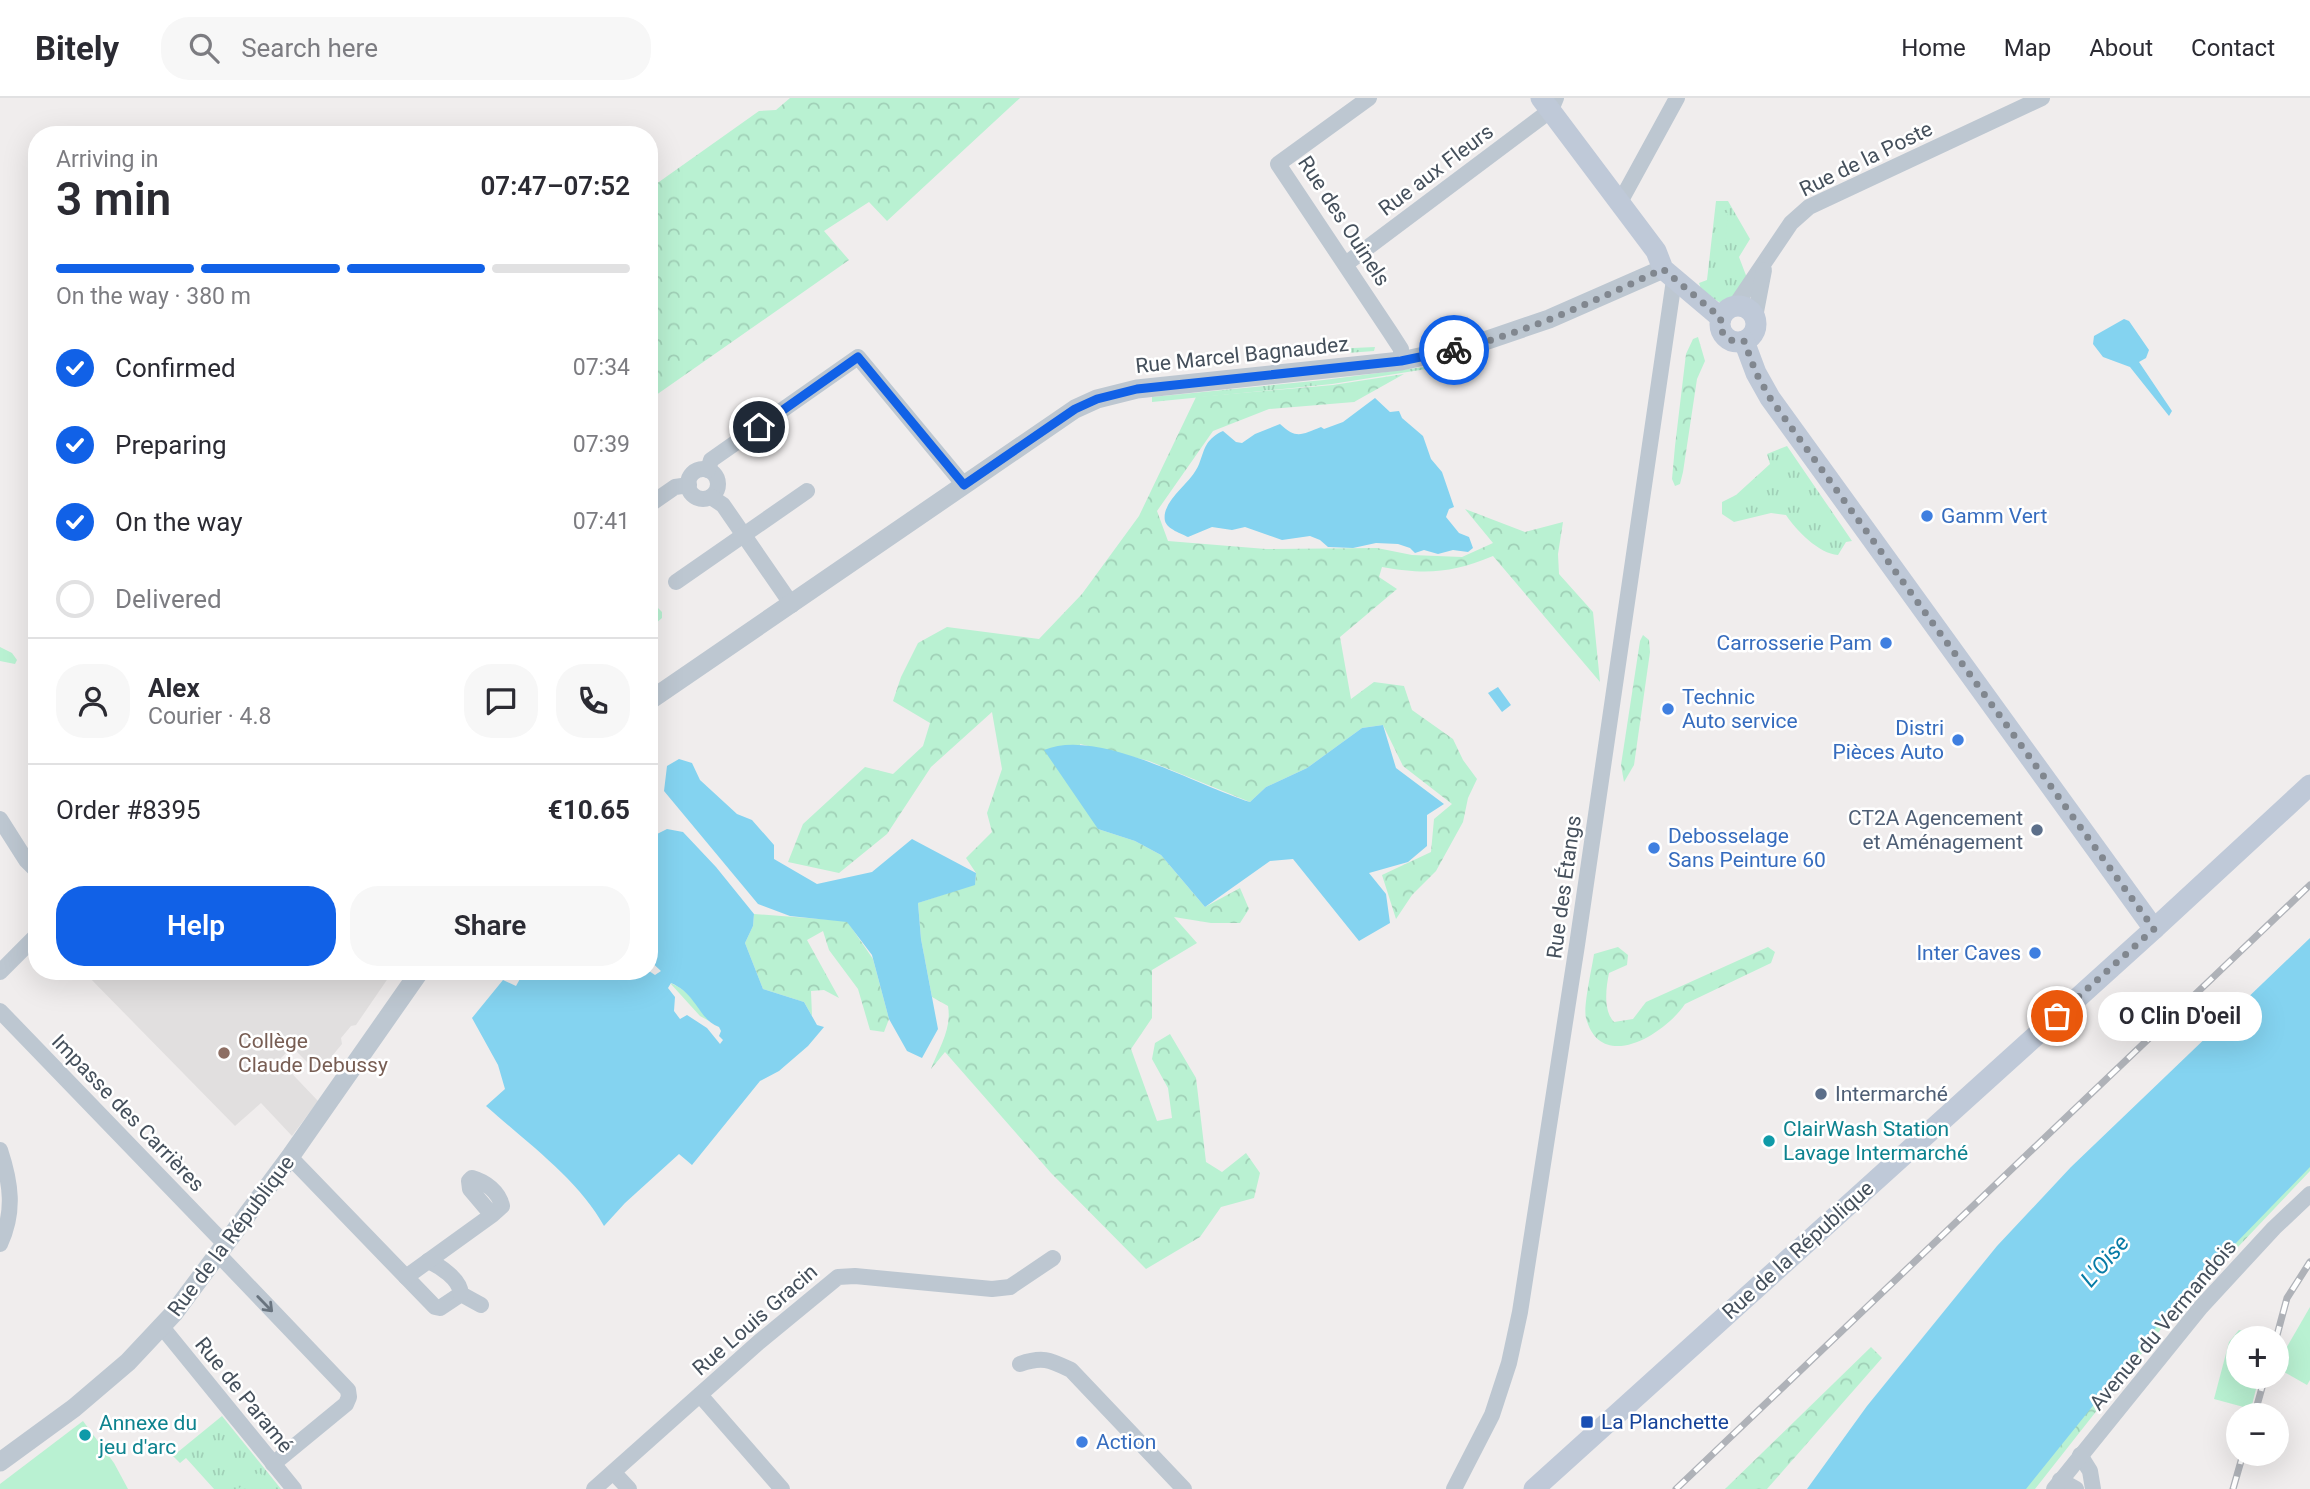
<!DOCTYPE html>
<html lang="en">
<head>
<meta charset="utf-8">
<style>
  :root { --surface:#fff; --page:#f7f7f7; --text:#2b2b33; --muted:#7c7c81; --line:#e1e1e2; --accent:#1161e7 }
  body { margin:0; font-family:Roboto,sans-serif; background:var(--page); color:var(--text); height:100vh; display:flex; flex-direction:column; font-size:26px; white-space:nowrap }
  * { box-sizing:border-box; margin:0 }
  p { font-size:23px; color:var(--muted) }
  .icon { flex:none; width:38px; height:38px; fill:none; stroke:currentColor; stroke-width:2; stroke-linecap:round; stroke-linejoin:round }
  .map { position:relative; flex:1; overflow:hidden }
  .sheet { position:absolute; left:28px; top:28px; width:630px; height:854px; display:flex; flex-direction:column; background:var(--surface); border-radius:28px; box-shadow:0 7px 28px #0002 }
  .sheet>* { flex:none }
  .buttons { position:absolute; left:2226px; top:1228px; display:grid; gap:14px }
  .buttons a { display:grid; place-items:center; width:63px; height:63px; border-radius:50%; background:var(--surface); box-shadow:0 7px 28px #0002; font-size:35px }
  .pin { position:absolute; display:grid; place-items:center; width:60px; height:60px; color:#fff; margin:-30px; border:4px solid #fff; border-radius:50%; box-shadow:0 2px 7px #0007 }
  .courier { position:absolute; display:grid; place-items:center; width:70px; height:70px; margin:-35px; border:5px solid #1161e7; border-radius:50%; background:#fff; color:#222; box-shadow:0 2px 9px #0007 }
  .bubble { position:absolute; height:49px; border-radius:24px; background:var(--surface); box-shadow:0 7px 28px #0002; font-size:23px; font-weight:600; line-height:49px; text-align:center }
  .headline em { font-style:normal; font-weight:600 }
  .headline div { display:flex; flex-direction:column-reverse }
  .headline { display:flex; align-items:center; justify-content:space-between; height:119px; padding:0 28px }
  h1 { font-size:46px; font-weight:600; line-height:52px }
  .bar { display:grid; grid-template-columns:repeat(4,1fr); gap:10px 7px; align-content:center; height:84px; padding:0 28px }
  .bar i { height:9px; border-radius:5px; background:var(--line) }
  .bar .selected { background:var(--accent) }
  .bar p { grid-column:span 4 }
  .line { display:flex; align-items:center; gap:18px; padding:0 28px; border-top:2px solid var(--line) }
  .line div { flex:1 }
  .round { display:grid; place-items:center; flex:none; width:74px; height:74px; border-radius:28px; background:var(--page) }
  ol { padding:0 28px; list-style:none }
  li { display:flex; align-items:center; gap:21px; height:77px }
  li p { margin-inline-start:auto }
  li .icon { padding:7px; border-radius:50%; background:var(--accent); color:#fff; stroke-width:4 }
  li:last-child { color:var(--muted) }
  li i { width:38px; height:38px; border:4px solid var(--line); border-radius:50% }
  .button { display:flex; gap:14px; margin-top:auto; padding:14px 28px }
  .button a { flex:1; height:80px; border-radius:28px; background:var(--accent); color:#fff; font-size:28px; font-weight:600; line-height:80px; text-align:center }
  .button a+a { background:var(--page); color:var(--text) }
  header { display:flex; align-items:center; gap:42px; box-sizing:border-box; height:98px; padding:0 35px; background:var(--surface); border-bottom:2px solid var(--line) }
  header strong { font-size:33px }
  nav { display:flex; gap:38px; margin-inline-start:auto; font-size:24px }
  .search { width:490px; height:63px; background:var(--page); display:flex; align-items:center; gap:18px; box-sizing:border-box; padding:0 24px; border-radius:28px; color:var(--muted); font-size:26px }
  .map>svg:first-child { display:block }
</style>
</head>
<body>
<header>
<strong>Bitely</strong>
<div class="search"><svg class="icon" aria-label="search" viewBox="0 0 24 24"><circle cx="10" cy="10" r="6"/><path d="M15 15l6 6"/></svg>Search here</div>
<nav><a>Home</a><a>Map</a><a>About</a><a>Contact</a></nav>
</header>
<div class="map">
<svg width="2310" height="1391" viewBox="0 0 2310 1391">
  <defs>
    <pattern id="grass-tufts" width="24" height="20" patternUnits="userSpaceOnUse" patternTransform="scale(1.75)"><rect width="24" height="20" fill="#b9f1d2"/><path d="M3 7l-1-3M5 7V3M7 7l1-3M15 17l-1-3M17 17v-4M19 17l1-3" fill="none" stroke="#a0d0b7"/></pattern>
    <pattern id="forest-crowns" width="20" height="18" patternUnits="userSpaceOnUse" patternTransform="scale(1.75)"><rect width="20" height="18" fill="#b9f1d2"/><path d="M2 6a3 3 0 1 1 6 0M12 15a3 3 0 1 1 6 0" fill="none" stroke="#a0d0b7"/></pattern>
  </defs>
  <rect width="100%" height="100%" fill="#f0eded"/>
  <polygon fill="#e1dfdf" points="83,873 393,873 356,927 351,928 341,940 342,946 318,975 292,949 279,962 318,1003 292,1038 261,1005 235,1028"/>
  <g fill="url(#grass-tufts)">
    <polygon points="1716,103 1728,103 1750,141 1739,159 1747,180 1734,201 1721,205 1702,194 1699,185 1707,182"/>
    <polygon points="1375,249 1374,253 1334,256 1332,251"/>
    <polygon points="1447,266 1439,269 1332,286 1152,304 1152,299 1324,282"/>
    <path d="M1787 348 1852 443 1846 444 1838 457C1819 456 1796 432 1786 417L1771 415 1734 424 1722 416V404L1736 397 1770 366 1767 356Z"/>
    <path d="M670 885C693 894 695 909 711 924L700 918Z"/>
    <polygon points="222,1318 281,1391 214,1391 186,1360 180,1365 173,1358"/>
  </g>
  <g fill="url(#forest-crowns)">
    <polygon points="790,0 1020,0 887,123 869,104 824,133 849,162 649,302 649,91 759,13 776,12"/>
    <polygon points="1698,239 1705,263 1697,281 1683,374 1680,386 1675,388 1672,381 1675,348 1686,256 1693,241"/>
    <path d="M1404 276 1354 304 1269 311 1213 333 1157 413 1168 443 1266 451 1377 450 1412 457 1462 459 1493 445 1465 411 1525 434 1563 424 1558 456 1559 476 1593 514 1600 584 1493 458C1452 475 1426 477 1382 469L1379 479 1397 491 1340 539 1351 601 1374 584 1404 588 1412 612 1453 641 1463 662 1477 681 1468 700 1463 724 1436 773 1412 797 1396 821 1382 777 1431 754 1434 721 1452 706 1403 668 1383 627 1362 630 1307 670 1266 689 1250 704 1149 663 1080 646 1098 731 1135 743 1161 757 1205 809 1240 790 1249 811 1240 825H1211L1174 819 1197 845 1152 872V920L1131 951 1157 1023 1172 1020 1168 990 1152 961 1155 945 1170 936 1196 980 1206 1064 1222 1074 1246 1055 1260 1075 1254 1100 1221 1109 1200 1139 1146 1171 1051 1075 945 954 931 971C939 950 952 931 948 908L932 899 921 841 918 805 975 786 976 775 966 760 992 734 987 715 1002 671 992 614 931 669 887 736 839 775 788 764 803 726 865 669 893 676 923 648 930 625 893 603 901 579 918 545 947 529 1039 541 1082 496 1139 418 1196 299 1333 287Z"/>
    <polygon points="1643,537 1649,542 1650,554 1634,667 1624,684 1621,667 1640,543"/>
    <polygon points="0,549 12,555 17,562 15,566 0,563"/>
    <polygon points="754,816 847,823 873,861 889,921 884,934 870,932 858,891 829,852 823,833 807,842 839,900 824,892 811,893 812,918 804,904 763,891 745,845 753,828"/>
    <path d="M1618 849 1628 857 1627 867 1609 875C1606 890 1603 912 1614 924L1633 921 1646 904 1768 849 1775 854 1771 865 1685 906C1665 936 1601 976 1586 920 1583 909 1592 870 1594 856Z"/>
    <polygon points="2310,1060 2310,1073 2165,1226 2035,1391 2023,1391 2094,1295"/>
    <polygon points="1871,1249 1882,1260 1767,1391 1725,1391"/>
  </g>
  <g fill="#b9f1d2">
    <polygon points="1718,114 1728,115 1725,146 1715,145"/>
    <polygon points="649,501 662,514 662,520 649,531"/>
    <polygon points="2310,1209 2310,1282 2307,1287 2277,1270 2277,1266"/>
    <polygon points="2239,1232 2268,1239 2238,1241 2238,1279 2259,1279 2251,1311 2214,1301 2229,1244"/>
    <polygon points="83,1323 114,1365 128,1391 0,1391 0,1386"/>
    <polygon points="259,1374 265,1381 262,1384 268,1390 238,1391"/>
  </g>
  <g fill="#84d3f0" fill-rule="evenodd">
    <polygon points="2124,221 2129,223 2149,252 2146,260 2139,264 2172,313 2169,318 2130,269 2103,259 2093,246 2094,238"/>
    <path d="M1375 300 1390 314 1399 313 1402 320 1423 338 1431 361 1442 374 1454 409 1449 411 1446 419 1459 435 1469 439 1473 450 1468 454 1453 452 1438 456 1424 452 1415 455 1410 450 1398 446 1376 445 1353 450 1328 449 1320 442 1310 438 1282 442 1245 429 1232 432 1212 429 1188 439C1182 436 1167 431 1165 423 1161 404 1188 387 1196 372 1201 364 1202 354 1207 346 1210 341 1217 335 1223 333L1236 344 1242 345 1255 336 1280 326C1297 342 1302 336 1321 329L1324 331 1343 324Z"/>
    <polygon points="1498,589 1511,607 1502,614 1488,595"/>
    <path d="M1383 627 1396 670 1444 706 1427 717V748L1408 764 1369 775 1386 796 1390 825 1359 843 1293 761 1270 763 1205 809 1161 757 1135 743 1098 731 1044 652C1098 629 1197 688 1250 704L1266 689 1307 670 1362 630Z"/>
    <polygon points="679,661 692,665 700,682 737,716 752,722 774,747 774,761 817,786 872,774 912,741 976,775 975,787 918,805 921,841 938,931 922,960 907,953 889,921 872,857 847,824 790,818 758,806 664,693 667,668"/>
    <path d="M667 731 683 734 716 769 754 816 753 828 745 845 763 891 804 904 817 927 824 929 808 948 779 973 760 983 692 1067 679 1056 625 1105 604 1128C579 1082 525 1043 486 1008L505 991 498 967 472 920 503 882 516 888 521 879 515 873H649L655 877 661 873 649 862V738H653ZM671 885C697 896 699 922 719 929L721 933 719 938 723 942 720 946 707 930 687 917 680 921 674 913 675 899 668 890Z"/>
    <polygon points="2310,840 2310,1069 2166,1217 2026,1391 1807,1391 1867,1308 1997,1148 2071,1069"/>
  </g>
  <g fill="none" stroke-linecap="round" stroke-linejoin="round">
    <g stroke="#bdc7d1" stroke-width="16">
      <polyline points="1369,0 1278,66 1390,234 1401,251 1401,263"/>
      <polyline points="1619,106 1677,0"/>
      <polyline points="1347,165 1551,12 1556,0"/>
      <polyline points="1735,208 1791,125 1809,109 2042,0"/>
      <polyline points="1755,219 1764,172"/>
      <circle cx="703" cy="386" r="15"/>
      <polyline points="708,372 711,362 858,259 964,387"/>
      <polyline points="711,399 723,407 792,507"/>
      <polyline points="649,407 675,389 689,387"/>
      <polyline points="676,484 807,393"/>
      <polyline points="0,721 26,762 37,773"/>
      <polyline points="0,874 37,837"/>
      <polyline points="0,913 225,1146"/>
      <path d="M0 1052C11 1085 15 1114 0 1146"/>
      <polyline points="290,1059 435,1209 440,1210 461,1196 481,1207"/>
      <polyline points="218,1156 348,1292 349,1299 346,1306 273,1366"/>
      <path d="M428 1163C440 1168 460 1181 461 1196"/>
      <path d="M406 1179 492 1117 502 1108C499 1094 486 1084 472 1080L469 1083 470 1091 492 1117"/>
      <polyline points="162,1229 294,1391"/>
      <path d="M1020 1266C1043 1258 1050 1262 1071 1272L1184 1391"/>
      <polyline points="700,1297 782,1391"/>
      <polyline points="2080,1357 2090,1373 2093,1391"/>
      <polyline points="614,1375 629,1391"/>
      <polyline points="2060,1382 2076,1391"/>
      <polyline points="594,1391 759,1244 838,1179 855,1178 992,1191 1010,1189 1053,1160"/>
      <polyline points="1454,1391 1492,1317 1509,1265 1520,1214 1577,847 1674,182"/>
      <polyline points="2054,1391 2201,1209 2274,1130 2310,1096"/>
    </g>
    <g stroke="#bdc7d1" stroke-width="19">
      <polyline points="649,603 1075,311 1097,301 1137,291 1401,263 1470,248 1549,221 1663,171"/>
      <polyline points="0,1364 74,1310 128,1264 174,1215 290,1059 420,873"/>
    </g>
    <g stroke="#bfc9d8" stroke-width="21">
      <polyline points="1541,0 1656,153 1663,171 1721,220"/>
      <circle cx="1738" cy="226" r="18"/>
      <polyline points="1744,243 1756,275 1770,300 2154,831"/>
      <polyline points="1534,1391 2154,831 2310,687"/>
    </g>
    <defs>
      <g id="rail">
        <polyline points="2276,1241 2287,1200 2310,1164"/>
        <polyline points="2254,1318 2265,1279"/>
        <polyline points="1676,1391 2310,787"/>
        <polyline points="2233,1391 2243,1356"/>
      </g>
    </defs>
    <use href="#rail" stroke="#afb2b8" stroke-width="7"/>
    <use href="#rail" stroke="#fff" stroke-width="4.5" stroke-dasharray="13" stroke-linecap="butt"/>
  </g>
  <defs><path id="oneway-shaft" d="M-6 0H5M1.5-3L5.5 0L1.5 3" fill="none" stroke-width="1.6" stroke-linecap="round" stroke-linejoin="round" transform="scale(1.75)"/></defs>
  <use stroke="#69747f" href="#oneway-shaft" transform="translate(265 1206) rotate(46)"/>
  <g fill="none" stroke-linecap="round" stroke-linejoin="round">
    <path stroke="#81878f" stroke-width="7" stroke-dasharray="0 12.6" d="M1454 252C1527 235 1596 202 1663 171L1721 220C1718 236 1729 246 1744 243L1756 275 1770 300 2154 831 2057 918"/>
    <polyline stroke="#1161e7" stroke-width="9" points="759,329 858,259 964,387 1075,311 1097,301 1137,291 1401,263 1454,252"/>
  </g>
  <g fill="#3f7fe0" stroke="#fff" stroke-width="2.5">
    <circle cx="1927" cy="418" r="7"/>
    <circle cx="1886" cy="545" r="7"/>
    <circle cx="1668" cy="611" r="7"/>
    <circle cx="1958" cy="642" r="7"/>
    <circle cx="1654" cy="750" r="7"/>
    <circle cx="2035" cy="855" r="7"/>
    <circle cx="1082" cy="1344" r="7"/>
  </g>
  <g fill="#5c6f8a" stroke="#fff" stroke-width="2.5">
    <circle cx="2037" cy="732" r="7"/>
    <circle cx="1821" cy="996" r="7"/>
  </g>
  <circle fill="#8d6e63" stroke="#fff" stroke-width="2.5" cx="224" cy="955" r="7"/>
  <g fill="#0f9aa8" stroke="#fff" stroke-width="2.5">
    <circle cx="1769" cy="1043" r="7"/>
    <circle cx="85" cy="1337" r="7"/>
  </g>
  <rect fill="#1a4fb4" stroke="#fff" stroke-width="2.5" x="1580" y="1317" width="14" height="14" rx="3.5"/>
  <g text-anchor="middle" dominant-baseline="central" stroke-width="5" stroke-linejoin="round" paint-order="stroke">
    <g font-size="21" fill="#45505c" stroke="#fff">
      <text transform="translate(1866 61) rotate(-26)">Rue de la Poste</text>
      <text transform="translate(1436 72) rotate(-37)">Rue aux Fleurs</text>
      <text transform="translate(1344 123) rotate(57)">Rue des Ouinels</text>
      <text transform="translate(1242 257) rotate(-6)">Rue Marcel Bagnaudez</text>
      <text transform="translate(1564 789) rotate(-82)">Rue des Étangs</text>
      <text transform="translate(128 1015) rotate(46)">Impasse des Carrières</text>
      <text transform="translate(231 1138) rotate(-53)">Rue de la République</text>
      <text transform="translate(1798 1152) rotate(-42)">Rue de la République</text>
      <text transform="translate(755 1222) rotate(-41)">Rue Louis Gracin</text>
      <text transform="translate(2163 1227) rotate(-50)">Avenue du Vermandois</text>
      <text transform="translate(244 1297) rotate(51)">Rue de Paramé</text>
    </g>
    <g font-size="21" fill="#366cbe" stroke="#fff" text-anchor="start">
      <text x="1941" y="418">Gamm Vert</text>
      <text x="1872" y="545" text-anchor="end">Carrosserie Pam</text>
      <text x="1682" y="599">Technic<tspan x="1682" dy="24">Auto service</tspan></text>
      <text x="1944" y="630" text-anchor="end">Distri<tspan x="1944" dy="24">Pièces Auto</tspan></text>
      <text x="1668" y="738">Debosselage<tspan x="1668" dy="24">Sans Peinture 60</tspan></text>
      <text x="2021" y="855" text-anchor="end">Inter Caves</text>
      <text x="1096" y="1344">Action</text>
    </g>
    <g font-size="21" fill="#4e5e75" stroke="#fff" text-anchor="end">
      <text x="2023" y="720">CT2A Agencement<tspan x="2023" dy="24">et Aménagement</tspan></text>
      <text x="1835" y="996" text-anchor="start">Intermarché</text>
    </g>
    <g font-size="21" fill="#785e54" stroke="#fff" text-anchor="start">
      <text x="238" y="943">Collège<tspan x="238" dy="24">Claude Debussy</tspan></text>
    </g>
    <g font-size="21" fill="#0d838f" stroke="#fff" text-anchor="start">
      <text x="1783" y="1031">ClairWash Station<tspan x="1783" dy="24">Lavage Intermarché</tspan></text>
      <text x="99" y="1325">Annexe du<tspan x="99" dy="24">jeu d'arc</tspan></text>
    </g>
    <g font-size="21" fill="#164399" stroke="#fff" text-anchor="start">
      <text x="1601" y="1324">La Planchette</text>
    </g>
    <g font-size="23" font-style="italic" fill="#077ba6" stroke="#fff">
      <text transform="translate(2105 1163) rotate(-49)">L'Oise</text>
    </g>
  </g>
</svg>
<div class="buttons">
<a>+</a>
<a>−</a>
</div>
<div class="pin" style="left:2057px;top:918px;background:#ea580c"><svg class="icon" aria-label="bag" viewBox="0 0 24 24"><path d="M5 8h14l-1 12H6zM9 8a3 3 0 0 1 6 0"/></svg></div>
<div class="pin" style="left:759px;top:329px;background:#1f2937"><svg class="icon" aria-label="home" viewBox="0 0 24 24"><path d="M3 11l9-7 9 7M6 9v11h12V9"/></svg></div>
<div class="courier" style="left:1454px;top:252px"><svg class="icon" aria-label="bike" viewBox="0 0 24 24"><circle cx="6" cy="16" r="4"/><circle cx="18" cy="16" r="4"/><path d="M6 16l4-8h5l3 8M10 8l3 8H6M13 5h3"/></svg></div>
<div class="bubble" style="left:2098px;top:894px;width:164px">O Clin D'oeil</div>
<section class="sheet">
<div class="headline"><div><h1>3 min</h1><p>Arriving in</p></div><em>07:47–07:52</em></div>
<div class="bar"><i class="selected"></i><i class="selected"></i><i class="selected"></i><i></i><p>On the way · 380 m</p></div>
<ol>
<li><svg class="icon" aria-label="check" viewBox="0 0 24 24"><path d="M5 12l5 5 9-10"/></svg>Confirmed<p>07:34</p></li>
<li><svg class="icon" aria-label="check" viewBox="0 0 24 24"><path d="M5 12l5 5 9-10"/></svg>Preparing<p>07:39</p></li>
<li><svg class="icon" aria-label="check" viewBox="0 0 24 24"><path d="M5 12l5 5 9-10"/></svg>On the way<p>07:41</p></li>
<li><i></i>Delivered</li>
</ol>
<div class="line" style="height:126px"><a class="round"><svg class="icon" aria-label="person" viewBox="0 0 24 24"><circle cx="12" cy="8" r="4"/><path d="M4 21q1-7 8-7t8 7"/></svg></a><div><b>Alex</b><p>Courier · 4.8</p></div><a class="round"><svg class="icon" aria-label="chat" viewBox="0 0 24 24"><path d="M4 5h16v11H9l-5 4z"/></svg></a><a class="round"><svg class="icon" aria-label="phone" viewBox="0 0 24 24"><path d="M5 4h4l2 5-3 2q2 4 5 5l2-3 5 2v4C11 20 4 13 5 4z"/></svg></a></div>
<div class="line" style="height:91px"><div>Order #8395</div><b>€10.65</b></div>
<div class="button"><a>Help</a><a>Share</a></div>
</section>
</div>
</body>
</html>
